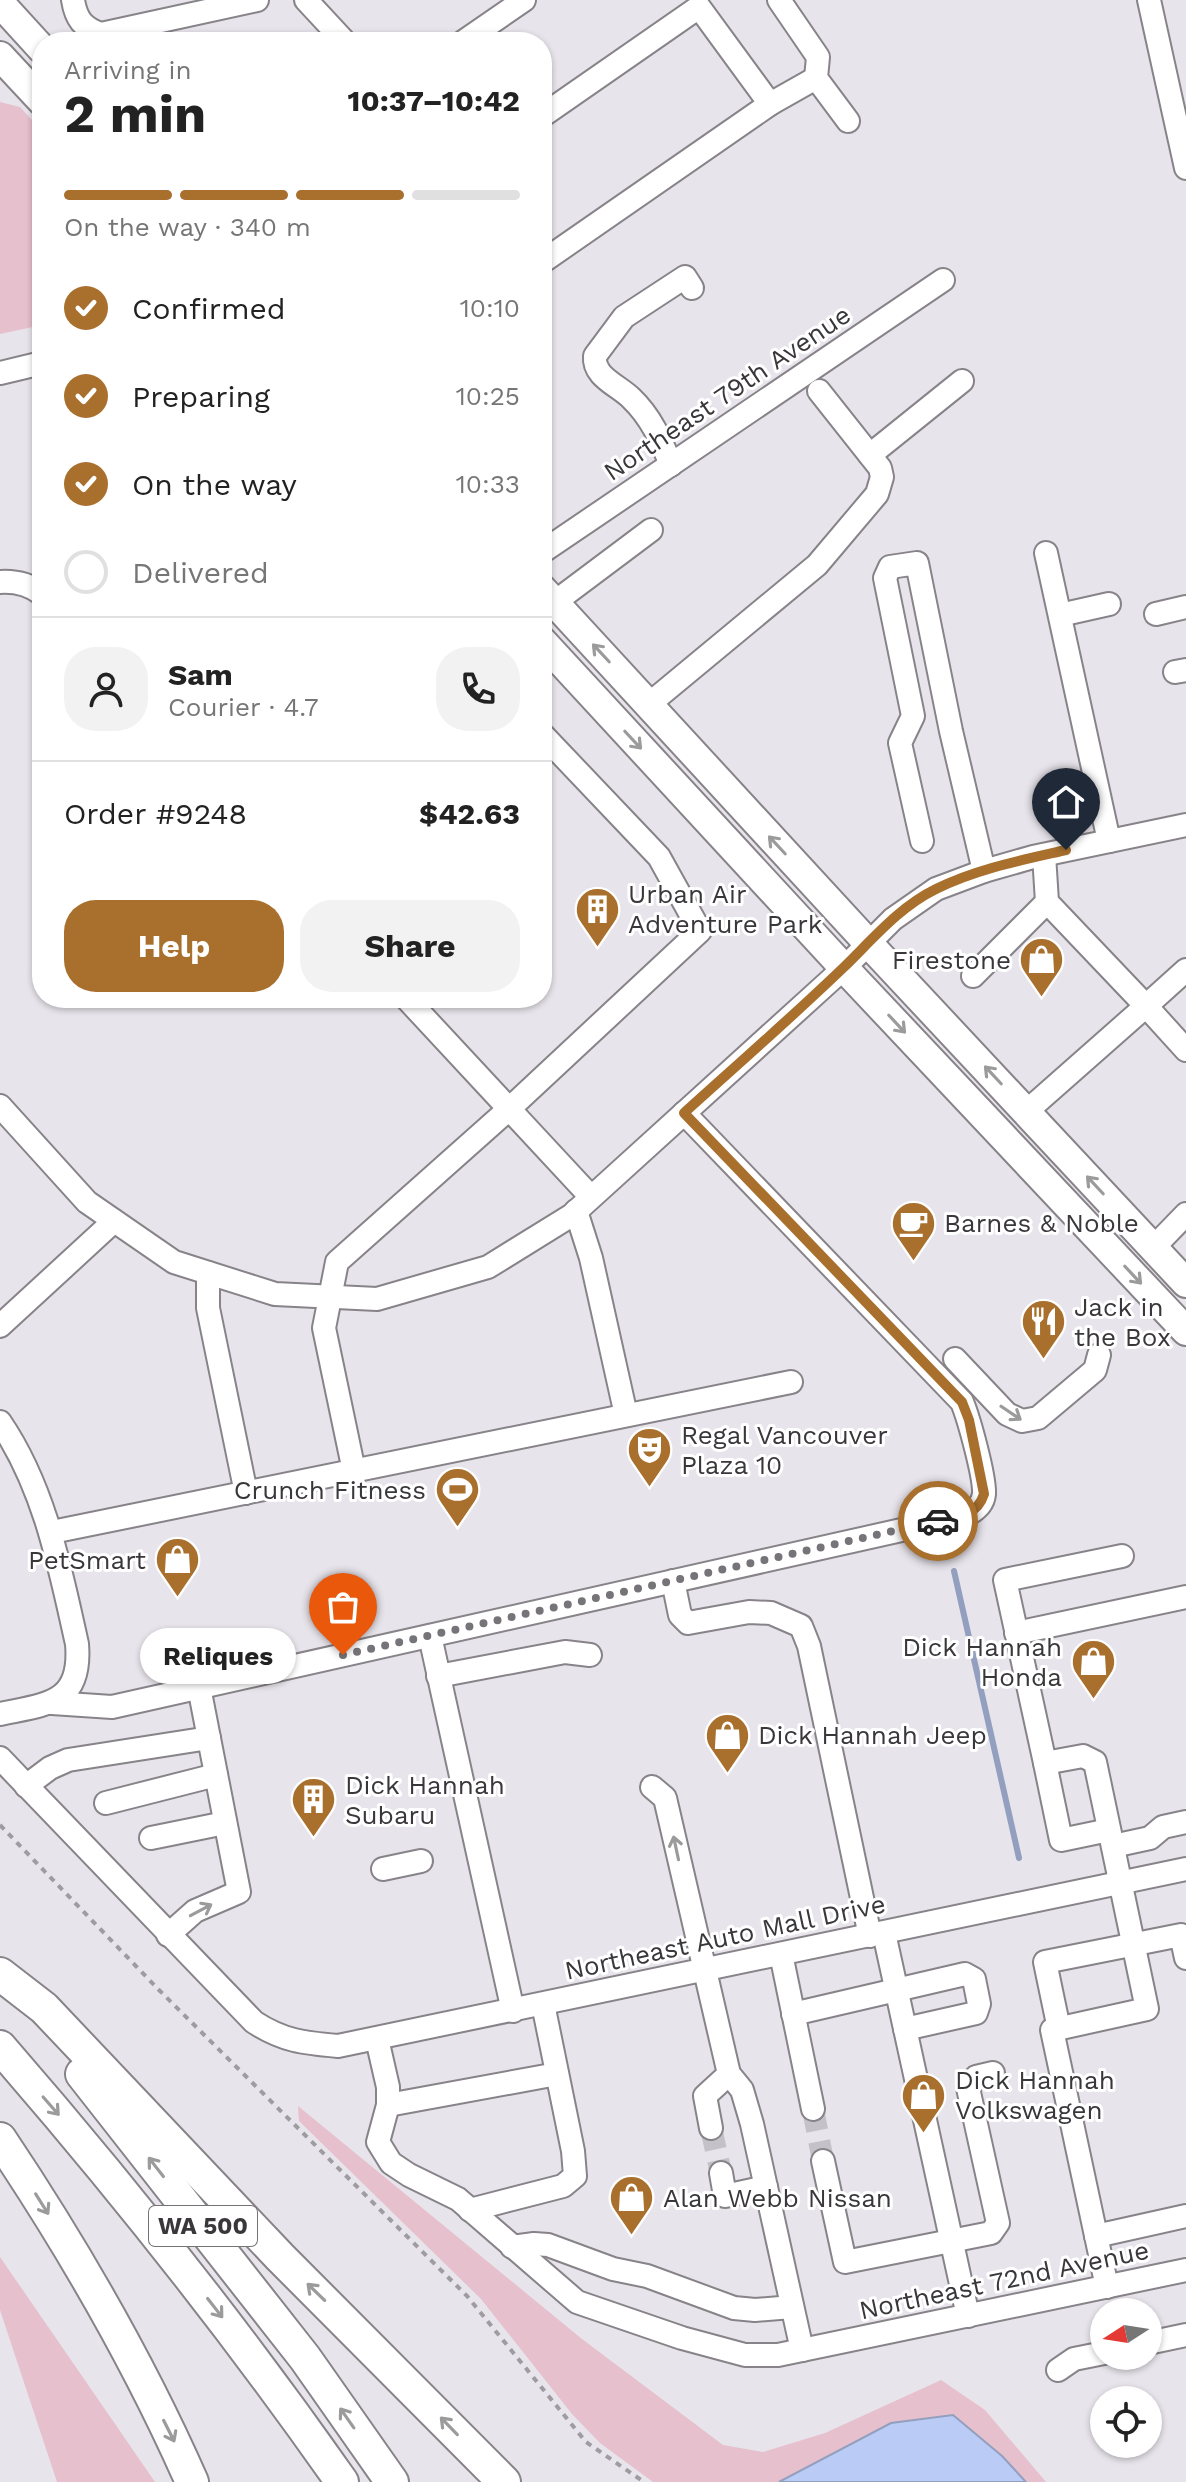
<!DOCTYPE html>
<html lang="en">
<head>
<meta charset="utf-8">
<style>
  :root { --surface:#fff; --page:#f2f2f2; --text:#222; --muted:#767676; --line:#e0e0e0; --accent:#a86f2d }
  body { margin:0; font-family:"Work Sans",sans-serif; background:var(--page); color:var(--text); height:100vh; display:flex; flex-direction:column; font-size:30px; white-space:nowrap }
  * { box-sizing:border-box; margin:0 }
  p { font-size:26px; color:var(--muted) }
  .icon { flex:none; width:44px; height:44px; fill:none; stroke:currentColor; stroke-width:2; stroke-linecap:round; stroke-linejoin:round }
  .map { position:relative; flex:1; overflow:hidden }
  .drawer { position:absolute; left:32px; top:32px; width:520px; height:976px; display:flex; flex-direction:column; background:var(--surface); border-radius:32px; box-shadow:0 2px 6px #0004 }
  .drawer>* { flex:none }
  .needle { width:52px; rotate:258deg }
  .tools { position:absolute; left:1090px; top:2298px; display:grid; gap:16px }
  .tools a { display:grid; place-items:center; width:72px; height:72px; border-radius:50%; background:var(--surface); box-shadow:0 2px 6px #0004; font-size:40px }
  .pin { position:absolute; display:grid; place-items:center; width:68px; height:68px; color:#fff; margin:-82px -34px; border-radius:50% 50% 50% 0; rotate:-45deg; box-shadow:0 0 8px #0007 }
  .pin .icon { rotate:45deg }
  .courier { position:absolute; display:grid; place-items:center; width:80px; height:80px; margin:-40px; border:6px solid #a86f2d; border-radius:50%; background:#fff; color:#222; box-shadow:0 2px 10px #0007 }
  .bubble { position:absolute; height:56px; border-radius:28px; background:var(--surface); box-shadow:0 2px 6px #0004; font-size:26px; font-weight:700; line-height:56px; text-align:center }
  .overview em { font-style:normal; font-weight:700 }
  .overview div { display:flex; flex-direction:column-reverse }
  .overview { display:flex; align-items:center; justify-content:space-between; height:136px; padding:0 32px }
  h1 { font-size:52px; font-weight:700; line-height:60px }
  .bar { display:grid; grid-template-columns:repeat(4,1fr); gap:12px 8px; align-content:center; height:96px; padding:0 32px }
  .bar i { height:10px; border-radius:6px; background:var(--line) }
  .bar .active { background:var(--accent) }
  .bar p { grid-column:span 4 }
  .line { display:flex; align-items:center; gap:20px; padding:0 32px; border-top:2px solid var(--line) }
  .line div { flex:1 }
  .round { display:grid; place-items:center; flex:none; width:84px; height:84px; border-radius:32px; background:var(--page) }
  ol { padding:0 32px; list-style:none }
  li { display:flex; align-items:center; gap:24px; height:88px }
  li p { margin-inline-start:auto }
  li .icon { padding:8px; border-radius:50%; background:var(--accent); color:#fff; stroke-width:4 }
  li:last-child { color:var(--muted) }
  li i { width:44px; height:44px; border:4px solid var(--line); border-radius:50% }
  .button { display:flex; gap:16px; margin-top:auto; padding:16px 32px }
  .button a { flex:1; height:92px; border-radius:32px; background:var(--accent); color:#fff; font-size:32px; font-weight:700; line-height:92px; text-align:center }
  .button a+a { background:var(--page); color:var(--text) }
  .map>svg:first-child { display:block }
</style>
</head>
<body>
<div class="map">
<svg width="1186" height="2482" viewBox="0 0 1186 2482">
  <rect width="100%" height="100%" fill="#e8e4eb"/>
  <g fill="#e6c0cc">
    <polygon points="0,102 20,107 42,131 42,325 0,334"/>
    <polygon points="298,2106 582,2339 723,2445 763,2452 825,2433 941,2380 985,2410 1046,2482 653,2482 600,2443 572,2414 481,2299 299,2121"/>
    <polygon points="0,2257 155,2482 57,2482 0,2310"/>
  </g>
  <polygon fill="#baccf6" stroke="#939fbe" stroke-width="2" points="953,2415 1002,2456 1026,2482 779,2482 891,2423"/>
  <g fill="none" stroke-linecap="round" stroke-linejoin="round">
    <polyline stroke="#939fbe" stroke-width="6" points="954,1571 1019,1858"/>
    <g stroke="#c5c1c8" stroke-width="22" stroke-dasharray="22 11" stroke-linecap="butt">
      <polyline points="813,2109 823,2161"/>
      <polyline points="711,2128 721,2173"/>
    </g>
    <defs>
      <g id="minor">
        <path d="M73 0C76 19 83 28 101 34L257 0"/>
        <polyline points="306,0 345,42"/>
        <polyline points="779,0 818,57 816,78 848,121"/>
        <polyline points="1149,0 1186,168"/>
        <polyline points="463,42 524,0"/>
        <polyline points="770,104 816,78"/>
        <polyline points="542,116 699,7 770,104 542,262"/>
        <polyline points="0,373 42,363"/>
        <polyline points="870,455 962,381"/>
        <path d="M671 465C661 440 651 417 631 398 618 385 593 377 595 356L624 317 685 277 692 288"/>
        <polyline points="542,552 943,280"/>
        <polyline points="1046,553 1109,841"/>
        <path d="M0 582C16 581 29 584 42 594"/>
        <polyline points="555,602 651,530"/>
        <polyline points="1156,614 1186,607"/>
        <polyline points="1060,615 1109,604"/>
        <polyline points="1175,672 1186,670"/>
        <polyline points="648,705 817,565 877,494 882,477 880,468 819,391"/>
        <polyline points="922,841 900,743 913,716 885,578 890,567 917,563 951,731 984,871"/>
        <polyline points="1044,855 1047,902 1146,1006 1186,970"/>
        <polyline points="973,976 1047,902"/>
        <polyline points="406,998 591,1197"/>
        <polyline points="0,1106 87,1202 174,1262 275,1294 377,1299 488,1267 572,1215 844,968 893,919 936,889 984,871 1033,857 1186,825"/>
        <polyline points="1027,1111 1146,1006 1186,1050"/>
        <polyline points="576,1211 591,1258 626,1415"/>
        <polyline points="1153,1248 1186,1214"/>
        <polyline points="208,1273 208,1308 246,1493"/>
        <polyline points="0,1326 114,1221"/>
        <polyline points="955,1359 1007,1414 1022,1421 1038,1418 1095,1370 1099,1355"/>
        <path d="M0 1422C45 1488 60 1568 77 1644 82 1704 47 1704 0 1714"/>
        <polyline points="354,1471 324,1328 337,1262 509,1109 700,931 659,857 542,734"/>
        <polyline points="52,1532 791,1382"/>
        <polyline points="673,1581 680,1615 688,1623 749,1612 771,1613 801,1626 809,1646 870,1936"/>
        <polyline points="1016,1633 1186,1597"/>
        <polyline points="430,1636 513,2011"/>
        <polyline points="438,1676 565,1652 590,1655"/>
        <path d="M52 1703 112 1707 964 1516C973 1512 983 1505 984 1494 985 1477 969 1419 962 1402L684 1113"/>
        <path d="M0 1758 254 2022C283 2041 304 2043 338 2046L1186 1869"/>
        <polyline points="1045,1763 1061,1840 1109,1830"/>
        <polyline points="26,1786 50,1768 68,1760 209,1738"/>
        <polyline points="652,1787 665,1798 729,2074 742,2090 752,2124 802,2350"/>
        <polyline points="106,1803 216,1775"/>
        <polyline points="151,1838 225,1823"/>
        <polyline points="1113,1846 1150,1838 1163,1827 1186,1822"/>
        <polyline points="383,1869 421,1861"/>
        <polyline points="884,1933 968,2316"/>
        <polyline points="168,1935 195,1911 239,1892 199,1687"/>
        <polyline points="781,1954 813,2109"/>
        <polyline points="793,2014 965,1974 974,1979 979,2004 976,2013 905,2029"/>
        <polyline points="1059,2029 1045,1962 1181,1935 1186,1958"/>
        <polyline points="377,2039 388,2087 388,2105 378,2142 391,2163 409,2175 458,2199 577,2302 682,2338 745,2355 778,2355 1186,2270"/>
        <polyline points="388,2105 557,2074"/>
        <polyline points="711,2128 705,2096 729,2074"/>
        <polyline points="823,2161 845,2262 991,2233 998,2223 968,2088 976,2077 993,2073"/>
        <polyline points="721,2173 725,2196 766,2187"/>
        <polyline points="470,2210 563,2186 575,2176 573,2151 543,2004"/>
        <polyline points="1096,2236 1186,2216"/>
        <polyline points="512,2247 534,2244 548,2245 613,2269 647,2276 734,2308 755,2310 792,2307"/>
        <polyline points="1107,2287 1052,2030 1147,2009 1095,1762 1083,1756 1045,1763 1005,1580 1122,1556"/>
        <polyline points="1148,2343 1186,2335"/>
        <polyline points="1058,2370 1074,2359 1104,2353"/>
      </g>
      <g id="major">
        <polyline points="0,3 42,49"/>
        <polyline points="0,56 42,101"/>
        <polyline points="542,589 868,943 1186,1283"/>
        <polyline points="542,641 844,968 1186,1331"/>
      </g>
      <g id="highway">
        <polyline points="0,1974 44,2008 280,2257 504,2482"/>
        <path d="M0 2047C121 2186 236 2331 342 2482"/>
        <polyline points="82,2074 305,2358 392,2482"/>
        <path d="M0 2139C73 2248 139 2362 192 2482"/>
      </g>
    </defs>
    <use href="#minor" stroke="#878389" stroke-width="26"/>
    <use href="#major" stroke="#878389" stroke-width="32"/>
    <use href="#highway" stroke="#878389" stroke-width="36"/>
    <polyline stroke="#9f9ca1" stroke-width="4" stroke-dasharray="6 6" stroke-linecap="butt" points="0,1825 159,1990 467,2296 586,2442 644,2482"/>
    <use href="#minor" stroke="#fff" stroke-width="22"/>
    <use href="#major" stroke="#fff" stroke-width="28"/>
    <use href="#highway" stroke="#fff" stroke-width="32"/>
  </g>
  <defs><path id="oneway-shaft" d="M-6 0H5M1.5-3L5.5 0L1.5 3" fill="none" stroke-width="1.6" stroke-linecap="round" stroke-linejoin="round" transform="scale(2)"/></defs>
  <g stroke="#9c9b9c">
    <use href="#oneway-shaft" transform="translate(601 653) rotate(-133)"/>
    <use href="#oneway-shaft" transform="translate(633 740) rotate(47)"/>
    <use href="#oneway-shaft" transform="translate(777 845) rotate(-133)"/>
    <use href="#oneway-shaft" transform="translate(897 1024) rotate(47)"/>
    <use href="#oneway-shaft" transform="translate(993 1075) rotate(-133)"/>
    <use href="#oneway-shaft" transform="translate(1095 1185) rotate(-133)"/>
    <use href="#oneway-shaft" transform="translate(1133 1275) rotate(47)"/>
    <use href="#oneway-shaft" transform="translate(1011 1413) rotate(34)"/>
    <use href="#oneway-shaft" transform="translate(676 1848) rotate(-102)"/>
    <use href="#oneway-shaft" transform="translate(201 1910) rotate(-28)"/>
    <use href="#oneway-shaft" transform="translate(51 2106) rotate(49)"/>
    <use href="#oneway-shaft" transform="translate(156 2167) rotate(-128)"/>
    <use href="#oneway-shaft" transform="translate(42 2204) rotate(58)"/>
    <use href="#oneway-shaft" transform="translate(316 2292) rotate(-136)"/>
    <use href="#oneway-shaft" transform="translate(215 2308) rotate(52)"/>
    <use href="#oneway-shaft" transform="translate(347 2418) rotate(-125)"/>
    <use href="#oneway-shaft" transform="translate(449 2426) rotate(-134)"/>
    <use href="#oneway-shaft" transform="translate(169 2431) rotate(63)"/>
  </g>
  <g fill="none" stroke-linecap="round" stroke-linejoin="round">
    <polyline stroke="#767478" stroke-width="8" stroke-dasharray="0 14.4" points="343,1655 938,1521"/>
    <path stroke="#a86f2d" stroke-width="10" d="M938 1521C958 1517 977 1516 984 1494L969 1420 962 1402 684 1113C737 1065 791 1018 843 968 872 940 899 907 936 889 976 869 1022 860 1066 850"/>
  </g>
  <defs>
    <symbol id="building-pin" viewBox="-11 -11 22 30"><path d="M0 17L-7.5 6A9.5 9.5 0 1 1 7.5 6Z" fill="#a86f2d" stroke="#fff"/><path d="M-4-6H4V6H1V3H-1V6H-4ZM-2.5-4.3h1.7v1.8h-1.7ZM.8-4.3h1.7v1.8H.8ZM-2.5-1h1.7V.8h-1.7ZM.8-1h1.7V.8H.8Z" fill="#fff"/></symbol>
    <symbol id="shop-pin" viewBox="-11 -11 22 30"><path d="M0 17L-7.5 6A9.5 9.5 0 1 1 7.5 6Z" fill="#a86f2d" stroke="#fff"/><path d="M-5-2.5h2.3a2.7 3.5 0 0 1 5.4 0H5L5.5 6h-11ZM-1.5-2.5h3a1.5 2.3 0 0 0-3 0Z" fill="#fff"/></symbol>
    <symbol id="cafe-pin" viewBox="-11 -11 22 30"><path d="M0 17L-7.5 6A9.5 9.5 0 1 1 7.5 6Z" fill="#a86f2d" stroke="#fff"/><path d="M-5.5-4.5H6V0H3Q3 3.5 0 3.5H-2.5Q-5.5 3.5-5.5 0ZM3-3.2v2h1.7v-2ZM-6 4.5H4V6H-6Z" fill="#fff"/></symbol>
    <symbol id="restaurant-pin" viewBox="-11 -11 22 30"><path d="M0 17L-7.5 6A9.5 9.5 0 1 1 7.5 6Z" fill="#a86f2d" stroke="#fff"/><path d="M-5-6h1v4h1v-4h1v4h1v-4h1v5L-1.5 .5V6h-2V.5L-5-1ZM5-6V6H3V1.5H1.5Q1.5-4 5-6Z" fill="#fff"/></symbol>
    <symbol id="theatre-pin" viewBox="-11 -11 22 30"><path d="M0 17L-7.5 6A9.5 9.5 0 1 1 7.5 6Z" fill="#a86f2d" stroke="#fff"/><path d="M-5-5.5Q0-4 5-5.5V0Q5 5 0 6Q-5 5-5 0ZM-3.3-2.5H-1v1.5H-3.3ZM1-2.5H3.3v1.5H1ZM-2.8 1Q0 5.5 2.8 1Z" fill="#fff"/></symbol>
    <symbol id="stadium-pin" viewBox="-11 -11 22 30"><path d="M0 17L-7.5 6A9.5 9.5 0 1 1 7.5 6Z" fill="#a86f2d" stroke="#fff"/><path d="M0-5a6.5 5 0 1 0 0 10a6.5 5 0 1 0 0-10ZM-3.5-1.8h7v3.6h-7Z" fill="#fff"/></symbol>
  </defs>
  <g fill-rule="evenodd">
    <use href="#building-pin" x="572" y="884" width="51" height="69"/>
    <use href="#shop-pin" x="1016" y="934" width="51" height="69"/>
    <use href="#cafe-pin" x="888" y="1198" width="51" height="69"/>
    <use href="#restaurant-pin" x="1018" y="1296" width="51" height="69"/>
    <use href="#theatre-pin" x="624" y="1424" width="51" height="69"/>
    <use href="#stadium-pin" x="432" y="1464" width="51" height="69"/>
    <use href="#shop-pin" x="152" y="1534" width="51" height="69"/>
    <use href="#shop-pin" x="1068" y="1636" width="51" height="69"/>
    <use href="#shop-pin" x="702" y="1710" width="51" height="69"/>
    <use href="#building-pin" x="288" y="1774" width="51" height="69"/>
    <use href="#shop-pin" x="898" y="2070" width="51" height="69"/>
    <use href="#shop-pin" x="606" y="2172" width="51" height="69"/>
  </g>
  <g text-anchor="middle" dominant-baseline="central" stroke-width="6" stroke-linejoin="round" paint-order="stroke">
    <rect fill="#fff" stroke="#747375" stroke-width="2" x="149" y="2206" width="108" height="40" rx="6"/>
    <g font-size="24" font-weight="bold" fill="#39373a">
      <text x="203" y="2226">WA 500</text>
    </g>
    <g font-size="26" fill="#39373a" stroke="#fff">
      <text transform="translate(727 393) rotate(-34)">Northeast 79th Avenue</text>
      <text transform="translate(725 1937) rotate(-12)">Northeast Auto Mall Drive</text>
      <text transform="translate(1004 2280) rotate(-12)">Northeast 72nd Avenue</text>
    </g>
    <g font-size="26" fill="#39373a" stroke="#fff" text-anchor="start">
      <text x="628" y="894">Urban Air<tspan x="628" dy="30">Adventure Park</tspan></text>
      <text x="1011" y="960" text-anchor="end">Firestone</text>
      <text x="944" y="1223">Barnes &amp; Noble</text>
      <text x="1074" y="1307">Jack in<tspan x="1074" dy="30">the Box</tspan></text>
      <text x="681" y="1435">Regal Vancouver<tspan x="681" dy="30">Plaza 10</tspan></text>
      <text x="426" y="1490" text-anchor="end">Crunch Fitness</text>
      <text x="146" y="1560" text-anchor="end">PetSmart</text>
      <text x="1062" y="1647" text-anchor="end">Dick Hannah<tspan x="1062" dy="30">Honda</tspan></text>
      <text x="758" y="1735">Dick Hannah Jeep</text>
      <text x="345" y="1785">Dick Hannah<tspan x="345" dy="30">Subaru</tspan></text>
      <text x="955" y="2080">Dick Hannah<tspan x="955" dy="30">Volkswagen</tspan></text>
      <text x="663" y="2198">Alan Webb Nissan</text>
    </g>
  </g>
</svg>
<div class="tools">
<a><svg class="needle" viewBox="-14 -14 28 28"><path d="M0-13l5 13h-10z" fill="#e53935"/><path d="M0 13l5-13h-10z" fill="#767676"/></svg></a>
<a><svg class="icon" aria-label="locate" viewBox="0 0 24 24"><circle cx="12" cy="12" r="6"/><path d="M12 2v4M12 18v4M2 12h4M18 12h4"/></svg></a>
</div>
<div class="pin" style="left:343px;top:1655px;background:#ea580c"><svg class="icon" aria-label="bag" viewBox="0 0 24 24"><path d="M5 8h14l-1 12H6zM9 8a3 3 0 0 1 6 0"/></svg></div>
<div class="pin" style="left:1066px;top:850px;background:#1f2937"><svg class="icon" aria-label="home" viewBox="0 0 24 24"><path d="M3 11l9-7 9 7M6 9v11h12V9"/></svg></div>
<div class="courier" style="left:938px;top:1521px"><svg class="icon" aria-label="car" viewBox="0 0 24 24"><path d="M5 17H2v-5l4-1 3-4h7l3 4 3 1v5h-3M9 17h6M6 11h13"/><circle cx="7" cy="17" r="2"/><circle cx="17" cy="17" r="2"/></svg></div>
<div class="bubble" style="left:140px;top:1628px;width:156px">Reliques</div>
<section class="drawer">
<div class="overview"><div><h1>2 min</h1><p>Arriving in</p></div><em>10:37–10:42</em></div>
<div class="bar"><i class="active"></i><i class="active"></i><i class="active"></i><i></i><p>On the way · 340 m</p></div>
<ol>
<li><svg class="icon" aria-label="check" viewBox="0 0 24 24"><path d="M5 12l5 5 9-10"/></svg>Confirmed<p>10:10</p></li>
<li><svg class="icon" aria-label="check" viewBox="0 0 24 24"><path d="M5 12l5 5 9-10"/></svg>Preparing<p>10:25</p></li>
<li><svg class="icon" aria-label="check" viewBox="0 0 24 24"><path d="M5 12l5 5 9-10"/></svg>On the way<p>10:33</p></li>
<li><i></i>Delivered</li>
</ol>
<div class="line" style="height:144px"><a class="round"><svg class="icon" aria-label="person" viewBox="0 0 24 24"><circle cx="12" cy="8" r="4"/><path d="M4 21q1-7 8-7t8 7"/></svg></a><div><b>Sam</b><p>Courier · 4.7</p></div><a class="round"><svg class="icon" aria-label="phone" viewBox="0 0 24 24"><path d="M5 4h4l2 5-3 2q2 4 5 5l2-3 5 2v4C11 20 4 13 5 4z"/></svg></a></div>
<div class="line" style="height:104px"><div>Order #9248</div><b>$42.63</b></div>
<div class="button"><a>Help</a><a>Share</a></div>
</section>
</div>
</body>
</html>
